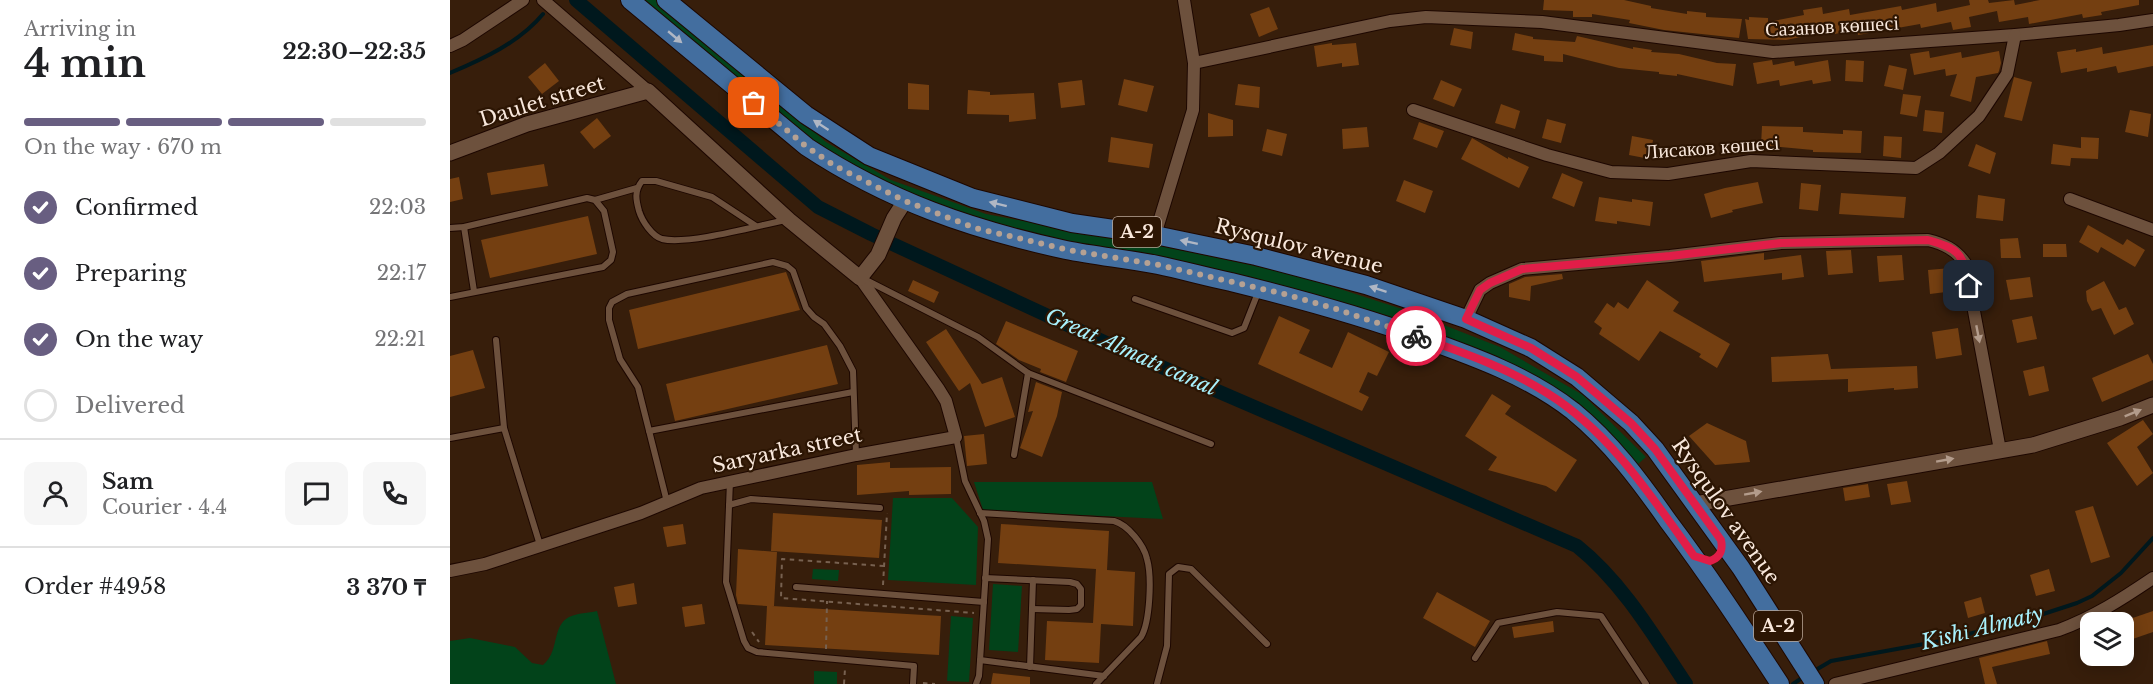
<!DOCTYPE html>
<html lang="en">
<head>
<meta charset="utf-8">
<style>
  :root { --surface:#fff; --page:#f6f6f6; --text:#202124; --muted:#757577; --line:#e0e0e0; --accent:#685e81 }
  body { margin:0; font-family:"Libre Baskerville",serif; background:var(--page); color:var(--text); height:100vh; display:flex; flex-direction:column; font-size:22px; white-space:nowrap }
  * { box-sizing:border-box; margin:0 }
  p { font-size:20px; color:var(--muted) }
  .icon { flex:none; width:33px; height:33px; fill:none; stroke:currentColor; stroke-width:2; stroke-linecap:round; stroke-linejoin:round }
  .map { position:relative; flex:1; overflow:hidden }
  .side { display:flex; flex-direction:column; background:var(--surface); width:450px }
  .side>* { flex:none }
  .fabs { position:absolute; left:1630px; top:612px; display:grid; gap:12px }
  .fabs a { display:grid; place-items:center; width:54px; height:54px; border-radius:12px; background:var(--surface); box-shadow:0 3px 15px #0003; font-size:30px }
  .pin { position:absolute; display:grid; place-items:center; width:51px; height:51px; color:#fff; margin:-26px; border-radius:12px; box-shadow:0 3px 9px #0006 }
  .courier { position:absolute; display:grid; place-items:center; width:60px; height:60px; margin:-30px; border:4px solid #e11d48; border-radius:50%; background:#fff; color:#222; box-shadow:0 2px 8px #0007 }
  .overview em { font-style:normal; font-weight:800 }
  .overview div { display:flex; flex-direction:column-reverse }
  .overview { display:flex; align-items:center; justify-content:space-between; height:102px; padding:0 24px }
  h1 { font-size:39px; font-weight:800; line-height:45px }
  .bar { display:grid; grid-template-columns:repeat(4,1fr); gap:9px 6px; align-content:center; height:72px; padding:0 24px }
  .bar i { height:8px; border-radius:4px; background:var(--line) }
  .bar .selected { background:var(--accent) }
  .bar p { grid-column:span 4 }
  .line { display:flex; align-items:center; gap:15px; padding:0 24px; border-top:2px solid var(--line) }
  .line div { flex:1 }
  .round { display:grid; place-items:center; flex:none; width:63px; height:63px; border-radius:12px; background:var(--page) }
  ol { padding:0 24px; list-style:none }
  li { display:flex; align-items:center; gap:18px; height:66px }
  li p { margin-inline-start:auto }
  li .icon { padding:6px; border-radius:50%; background:var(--accent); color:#fff; stroke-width:4 }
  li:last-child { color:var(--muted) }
  li i { width:33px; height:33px; border:3px solid var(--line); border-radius:50% }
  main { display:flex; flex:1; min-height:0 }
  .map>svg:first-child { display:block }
</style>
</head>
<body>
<main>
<section class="side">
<div class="overview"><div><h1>4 min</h1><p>Arriving in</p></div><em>22:30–22:35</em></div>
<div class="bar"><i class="selected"></i><i class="selected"></i><i class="selected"></i><i></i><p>On the way · 670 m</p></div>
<ol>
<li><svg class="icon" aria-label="check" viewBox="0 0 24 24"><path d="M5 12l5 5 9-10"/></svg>Confirmed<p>22:03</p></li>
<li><svg class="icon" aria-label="check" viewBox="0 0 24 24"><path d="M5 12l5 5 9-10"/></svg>Preparing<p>22:17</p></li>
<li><svg class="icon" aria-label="check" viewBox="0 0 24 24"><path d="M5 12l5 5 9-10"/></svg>On the way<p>22:21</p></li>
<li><i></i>Delivered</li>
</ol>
<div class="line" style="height:108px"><a class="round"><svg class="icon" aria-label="person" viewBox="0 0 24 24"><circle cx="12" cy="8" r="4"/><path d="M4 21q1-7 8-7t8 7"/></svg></a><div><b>Sam</b><p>Courier · 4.4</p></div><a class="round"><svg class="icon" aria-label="chat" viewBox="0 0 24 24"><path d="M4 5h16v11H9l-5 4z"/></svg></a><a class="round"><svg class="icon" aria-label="phone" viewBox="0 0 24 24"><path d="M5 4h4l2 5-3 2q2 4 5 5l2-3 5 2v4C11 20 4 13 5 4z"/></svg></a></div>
<div class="line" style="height:78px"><div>Order #4958</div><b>3 370 ₸</b></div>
</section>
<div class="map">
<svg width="1703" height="684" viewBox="0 0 1703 684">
  <rect width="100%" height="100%" fill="#371e0b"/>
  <g fill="#02431a">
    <polygon points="195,0 210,0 376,142 441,180 536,214 715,247 844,274 958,311 1050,347 1133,395 1196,457 1187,465 1049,360 956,321 843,288 534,225 437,187 368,149"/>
    <polygon points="524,482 702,482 713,519 533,510"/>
    <polygon points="443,498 502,498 528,527 526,585 438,580"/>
    <polygon points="363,569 389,570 388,581 362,579"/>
    <polygon points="543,584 572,586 568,652 539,650"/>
    <path d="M147 611 166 684H0V641L20 638 65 647 82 663 93 665C110 651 101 627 119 617 127 613 139 613 147 611Z"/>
    <polygon points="501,616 523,618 519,682 497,681"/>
    <polygon points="364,671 387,672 387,684 364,684"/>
  </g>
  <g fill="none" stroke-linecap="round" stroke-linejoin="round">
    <g stroke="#00181d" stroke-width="4">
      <path d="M0 73C33 59 70 42 93 14"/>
      <polyline points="1364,671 1381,661 1496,640 1584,617 1627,603 1642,596 1671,573 1703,538"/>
      <polyline points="1343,684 1355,676"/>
    </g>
    <path stroke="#00181d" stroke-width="14" d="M126 0 368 207 421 234 663 346 1127 546C1173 583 1204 636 1236 684"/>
  </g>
  <g fill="#743f11">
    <polygon points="1094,0 1174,0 1201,6 1201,8 1237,14 1237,11 1256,13 1256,17 1292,19 1289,38 1214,30 1179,23 1180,20 1142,14 1142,17 1123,17 1123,11 1093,10"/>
    <polygon points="1519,0 1538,0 1539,3 1564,0 1565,5 1590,0 1689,0 1689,5 1651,12 1652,15 1633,18 1632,14 1579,24 1578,17 1549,22 1547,11 1519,17 1521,27 1503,30 1501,22 1471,28 1470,24 1408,35 1407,29 1385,34 1383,26 1350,32 1351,37 1336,40 1298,39 1295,19 1299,20 1299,17 1318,18 1318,22 1354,15 1353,10 1372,7 1373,14 1399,9 1400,15 1451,6 1452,10 1486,3 1487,12 1520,5"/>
    <polygon points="819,7 828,29 809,37 800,14"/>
    <polygon points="1004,28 1023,32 1021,49 1000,45"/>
    <polygon points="1065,33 1083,37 1083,39 1125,42 1127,36 1183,49 1183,47 1202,50 1201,52 1229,54 1267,63 1286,64 1283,86 1227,74 1227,76 1209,74 1209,72 1169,68 1113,54 1113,62 1094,61 1094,56 1062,50"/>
    <polygon points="882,43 882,45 906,43 909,65 892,67 892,63 867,67 864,46"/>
    <polygon points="1703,45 1703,66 1668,73 1666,66 1637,72 1637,68 1611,73 1607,52 1626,49 1626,52 1652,47 1653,54"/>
    <polygon points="1479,51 1480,58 1511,52 1512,58 1549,51 1551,63 1549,71 1548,73 1526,77 1521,102 1500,96 1507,74 1496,76 1495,69 1464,75 1460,54"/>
    <polygon points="1322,60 1323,65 1344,61 1345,66 1378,60 1381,81 1363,84 1362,80 1330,86 1329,80 1307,84 1303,63"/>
    <polygon points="1396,60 1414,61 1413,82 1395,81"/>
    <polygon points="95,63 109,81 92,94 78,77"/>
    <polygon points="1439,65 1457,69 1453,90 1434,86"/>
    <polygon points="1564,77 1582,82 1572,121 1554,117"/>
    <polygon points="674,79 704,86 697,112 668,105"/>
    <polygon points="632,80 635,105 611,108 608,83"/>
    <polygon points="991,80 1012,89 1004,107 983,99"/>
    <polygon points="458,83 479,85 479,110 458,109"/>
    <polygon points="788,84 810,87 809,108 785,105"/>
    <polygon points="518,90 540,92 540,95 584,93 586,119 559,122 559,115 517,114"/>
    <polygon points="1453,94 1471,96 1467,117 1450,114"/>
    <polygon points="1051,104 1070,111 1065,129 1045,123"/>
    <polygon points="1475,110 1494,112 1492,133 1473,131"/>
    <polygon points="1680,110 1701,114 1698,137 1675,132"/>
    <polygon points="758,113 783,120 783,136 758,137"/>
    <polygon points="147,118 161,136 144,149 130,132"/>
    <polygon points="1097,119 1116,124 1111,143 1092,138"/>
    <polygon points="969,122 994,131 987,148 963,139"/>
    <polygon points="1312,126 1353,127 1353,132 1393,134 1393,130 1412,131 1411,153 1363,152 1363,150 1311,145"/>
    <polygon points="917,127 919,147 893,149 892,129"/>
    <polygon points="817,129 837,134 832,156 812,151"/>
    <polygon points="1182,136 1203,140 1200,159 1179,155"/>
    <polygon points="1434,136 1452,137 1451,158 1433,156"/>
    <polygon points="661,137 703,144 699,168 658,162"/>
    <polygon points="1631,137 1649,138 1648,159 1621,158 1620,166 1601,164 1603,144 1631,148"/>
    <polygon points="1022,138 1058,159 1058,157 1079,167 1069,188 1011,159"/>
    <polygon points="1526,144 1546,153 1540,174 1518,166"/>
    <polygon points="94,164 98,186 41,195 37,173"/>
    <polygon points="1112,173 1133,182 1124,207 1102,198"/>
    <polygon points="9,177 13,199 0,202 0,179"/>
    <polygon points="954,180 983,191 975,213 946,201"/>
    <polygon points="1308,182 1313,203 1282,210 1283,212 1261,218 1254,194 1275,188"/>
    <polygon points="1351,183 1371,185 1368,211 1349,209"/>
    <polygon points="1391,193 1456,197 1454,218 1389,214"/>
    <polygon points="1528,195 1555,199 1553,221 1526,218"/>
    <polygon points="1149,197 1182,202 1182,199 1203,202 1200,226 1167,221 1167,224 1145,221"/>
    <polygon points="138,216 147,254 40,278 31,240"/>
    <polygon points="1638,225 1673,245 1677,239 1695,250 1685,267 1651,247 1648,253 1629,242"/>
    <polygon points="1568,238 1571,258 1551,258 1550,239"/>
    <polygon points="1593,244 1616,244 1617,257 1593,257"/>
    <polygon points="1401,250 1403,273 1378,275 1376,251"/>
    <polygon points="1314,253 1314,260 1351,255 1354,277 1332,280 1332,273 1254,282 1251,261"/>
    <polygon points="1452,255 1454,280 1429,282 1427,256"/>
    <polygon points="1501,268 1504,291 1480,294 1478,270"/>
    <polygon points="336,272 350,310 188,349 179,310"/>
    <polygon points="1112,274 1113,279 1081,286 1080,301 1059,297 1059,284 1075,277"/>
    <polygon points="1580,277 1583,297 1560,300 1556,280"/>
    <polygon points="463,280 489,292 484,303 458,291"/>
    <polygon points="1197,280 1229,302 1223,311 1280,344 1267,368 1249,357 1251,354 1210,331 1189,361 1149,334 1152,328 1144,322 1157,303 1164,308 1168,302 1178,309"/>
    <polygon points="1654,281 1669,310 1676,307 1684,324 1664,335 1651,308 1642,311 1637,301 1636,291"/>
    <polygon points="829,316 860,330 849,353 882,368 898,332 939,352 927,376 918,372 909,392 919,397 912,411 808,364"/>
    <polygon points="1582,316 1587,339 1567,343 1562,320"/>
    <polygon points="556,321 628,351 616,382 590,372 591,369 569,360 546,344"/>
    <polygon points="1508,328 1512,355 1486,359 1482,332"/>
    <polygon points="496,329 532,384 552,377 565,417 535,427 520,383 509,391 476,342"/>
    <polygon points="377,345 388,384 225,421 216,384"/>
    <polygon points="23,350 35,388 0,397 0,356"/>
    <polygon points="1378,354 1381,369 1467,366 1468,388 1444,390 1444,388 1398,392 1398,379 1322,382 1321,357"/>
    <polygon points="1698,354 1703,364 1703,380 1652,402 1642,378"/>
    <polygon points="1594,366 1599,391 1579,396 1573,371"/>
    <polygon points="586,382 612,392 607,416 592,457 570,448 583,411 578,412"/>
    <polygon points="1042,394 1061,406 1055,414 1127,460 1106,492 1096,486 1038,470 1047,457 1015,436"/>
    <polygon points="1693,420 1703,434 1687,447 1703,473 1687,486 1657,443"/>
    <polygon points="1257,423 1296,441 1300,462 1265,465 1239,436"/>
    <polygon points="534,434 537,464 517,466 514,436"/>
    <polygon points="440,462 440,468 501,467 501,494 459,495 459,491 407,495 407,465"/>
    <polygon points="1457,481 1461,502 1441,505 1437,484"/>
    <polygon points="1418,484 1420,497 1395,501 1393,488"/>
    <polygon points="1643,506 1660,557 1641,563 1625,511"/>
    <polygon points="323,513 432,520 429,558 321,551"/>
    <polygon points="233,524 236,544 217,547 213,527"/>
    <polygon points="551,524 659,531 657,570 685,572 683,626 651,624 649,663 595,660 597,621 643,623 646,569 548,563"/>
    <polygon points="288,549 327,552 324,606 322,606 491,616 489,655 315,645 317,606 288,604 286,595"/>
    <polygon points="1599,569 1605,591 1586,596 1580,575"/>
    <polygon points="184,583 187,604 168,607 164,587"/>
    <polygon points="987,592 1040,621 1025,647 973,618"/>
    <polygon points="1531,597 1535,613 1518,618 1514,602"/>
    <polygon points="252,604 255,624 235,627 232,607"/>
    <polygon points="1703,611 1703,632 1674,642 1674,621"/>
    <polygon points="1103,621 1104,632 1064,638 1062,627"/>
    <polygon points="1597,641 1600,654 1542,667 1547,684 1535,684 1529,658"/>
    <polygon points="543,673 580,677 580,684 541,684"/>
  </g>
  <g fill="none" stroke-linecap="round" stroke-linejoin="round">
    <defs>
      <g id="service">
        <polyline points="145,200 187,188"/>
        <path d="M306 226 262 197 206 181H192C184 191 186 200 189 211 192 221 202 236 212 239 239 245 306 226 336 220"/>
        <polyline points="14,227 24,291"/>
        <polyline points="0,228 14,227 137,198 145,200 154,211 163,252 161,260 153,267 0,297"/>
        <polyline points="414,279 528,337 578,373 564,455"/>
        <polyline points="685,299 782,333 794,328 809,290"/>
        <polyline points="46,340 54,428 90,545"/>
        <polyline points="578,373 761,444"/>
        <polyline points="199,431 403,392"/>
        <polyline points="506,437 515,481 534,521 538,539 529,676 526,684"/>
        <polyline points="0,438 54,428"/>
        <polyline points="280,481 276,582 294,641 298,648 307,652 464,666 463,684"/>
        <polyline points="217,502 188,387 170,359 159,320 159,308 162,302 177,294 323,262 337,266 343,271 356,308 364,317 374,324 390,346 403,371 406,455"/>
        <polyline points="279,505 301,499 430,508"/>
        <path d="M530 513 664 521C678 525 694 545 697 559 702 577 700 622 691 637L646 684"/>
        <polyline points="535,578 620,582 627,584 631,589 631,605 627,609 619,610 582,609"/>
        <polyline points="346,587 534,602"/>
        <polyline points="1025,658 1048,623 1107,612 1151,616 1196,684"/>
        <polyline points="530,660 654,676"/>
        <polyline points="580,667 583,580"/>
        <polyline points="707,684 717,646 719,574 728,567 741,569 817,644"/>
      </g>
      <g id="minor">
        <polyline points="93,0 198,91"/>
        <polyline points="0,46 13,40 73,0"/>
        <polyline points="744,63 940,21 976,17 1092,22 1323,52 1565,35 1669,25 1703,20"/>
        <polyline points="963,110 1097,155 1161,172 1218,174 1301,161 1466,168 1489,153 1529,116 1557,74 1565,35"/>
        <polyline points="1620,199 1703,230"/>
        <polyline points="705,235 743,110 744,63 734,0"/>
        <path d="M1016 319 1030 290 1040 283 1072 269 1220 256 1331 243 1478 240C1494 244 1505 249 1515 263L1550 450"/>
        <polyline points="0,571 35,564 191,513 251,488 406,455 506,437 496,401 488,388 410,278"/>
        <path d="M1385 684 1609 630C1644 617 1672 599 1703 578"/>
      </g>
      <g id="tertiary">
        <polyline points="0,153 77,124 198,91 339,220 410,278 428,255 444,218 455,201"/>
        <polyline points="1245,504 1583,445 1670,418 1703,405"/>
      </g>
      <g id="primary">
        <path d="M180 0 357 147C439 201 520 229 616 250 646 256 677 259 708 265 732 270 757 277 781 282 846 298 909 315 972 338 1025 357 1078 376 1123 411 1161 442 1190 481 1218 521 1258 574 1294 629 1330 684"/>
        <polyline points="216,0 356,115 419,156 523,198 622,223 705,235 806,256 916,285 1016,319 1081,348 1127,377 1181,423 1205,449 1291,568 1365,684"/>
      </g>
    </defs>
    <use href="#service" stroke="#1d0700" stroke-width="8"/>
    <use href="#minor" stroke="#1d0700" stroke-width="14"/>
    <use href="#tertiary" stroke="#1d0700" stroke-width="17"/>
    <use href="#primary" stroke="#1d0700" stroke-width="20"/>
    <g stroke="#776150" stroke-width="2" stroke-dasharray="4.5 4.5" stroke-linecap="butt">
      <polyline points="434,566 332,559 331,598 524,613"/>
      <polyline points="433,585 437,513"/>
      <polyline points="302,632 309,642"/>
      <polyline points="376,649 377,601"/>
      <polyline points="473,683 485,684"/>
      <polyline points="394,684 395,669"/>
    </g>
    <use href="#service" stroke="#6d513d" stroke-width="6"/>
    <use href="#minor" stroke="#6d513d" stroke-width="12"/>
    <use href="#tertiary" stroke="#6d513d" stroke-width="15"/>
    <use href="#primary" stroke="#436e9f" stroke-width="18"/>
  </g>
  <defs><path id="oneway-solid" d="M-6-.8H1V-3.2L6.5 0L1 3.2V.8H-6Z" transform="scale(1.5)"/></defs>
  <g fill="#b0b7c4">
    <use href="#oneway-solid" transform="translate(225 37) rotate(40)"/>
    <use href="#oneway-solid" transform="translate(371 125) rotate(-147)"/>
    <use href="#oneway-solid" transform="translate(548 204) rotate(-166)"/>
    <use href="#oneway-solid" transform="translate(739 242) rotate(-168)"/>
    <use href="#oneway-solid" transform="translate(928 289) rotate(-162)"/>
  </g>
  <g fill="#b39c8c">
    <use href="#oneway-solid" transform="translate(1528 334) rotate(79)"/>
    <use href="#oneway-solid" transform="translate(1683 413) rotate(-22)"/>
    <use href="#oneway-solid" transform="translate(1495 460) rotate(-10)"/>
    <use href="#oneway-solid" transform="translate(1303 493) rotate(-10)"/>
  </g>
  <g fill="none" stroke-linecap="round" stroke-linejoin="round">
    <polyline stroke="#b5a193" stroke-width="6" stroke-dasharray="0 10.8" points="304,103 357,147 385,166 455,201 525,228 619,250 709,265 834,294 883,308 966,336"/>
    <path stroke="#e11d48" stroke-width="8" d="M966 336C1011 352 1056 367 1097 393 1160 432 1202 497 1244 556L1260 561C1271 557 1273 550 1271 540L1205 449 1181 423 1127 377 1081 348 1016 319 1030 290 1040 283 1072 269 1220 256 1331 243 1478 240C1510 249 1513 254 1519 286"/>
  </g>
  <g text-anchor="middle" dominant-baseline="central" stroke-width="4.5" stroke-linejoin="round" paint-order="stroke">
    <g fill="#2c1503" stroke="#bca99b" stroke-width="1.5">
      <rect x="663" y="217" width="48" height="30" rx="4.5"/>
      <rect x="1304" y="611" width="48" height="30" rx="4.5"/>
    </g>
    <g font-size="18" font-weight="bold" fill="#f9e8dc">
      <text x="687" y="232">A-2</text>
      <text x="1328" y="626">A-2</text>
    </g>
    <g font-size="20" fill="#f9e8dc" stroke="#2c1503">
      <text transform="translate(1382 26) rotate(-3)">Сазанов көшесі</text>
      <text transform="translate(92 101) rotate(-17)">Daulet street</text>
      <text transform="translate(1262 147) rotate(-4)">Лисаков көшесі</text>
      <text transform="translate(849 246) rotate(14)">Rysqulov avenue</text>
      <text transform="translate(337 450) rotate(-12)">Saryarka street</text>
      <text transform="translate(1276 511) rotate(55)">Rysqulov avenue</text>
    </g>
    <g font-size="21" font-style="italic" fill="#a8f1fd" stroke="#2c1503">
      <text transform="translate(681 352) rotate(24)">Great Almatı canal</text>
      <text transform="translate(1532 628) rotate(-14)">Kіshі Almaty</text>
    </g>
  </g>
</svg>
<div class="fabs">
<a><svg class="icon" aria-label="layers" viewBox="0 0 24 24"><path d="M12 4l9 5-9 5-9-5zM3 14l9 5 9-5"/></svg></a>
</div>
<div class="pin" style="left:304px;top:103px;background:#ea580c"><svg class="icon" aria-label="bag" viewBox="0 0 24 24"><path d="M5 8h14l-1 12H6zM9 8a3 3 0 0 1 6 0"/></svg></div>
<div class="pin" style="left:1519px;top:286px;background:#1f2937"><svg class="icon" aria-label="home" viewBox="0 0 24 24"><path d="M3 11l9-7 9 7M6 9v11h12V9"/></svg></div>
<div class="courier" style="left:966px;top:336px"><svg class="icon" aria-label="bike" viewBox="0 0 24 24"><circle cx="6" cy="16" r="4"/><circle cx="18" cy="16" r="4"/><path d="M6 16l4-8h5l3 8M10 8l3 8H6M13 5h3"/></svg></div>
</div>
</main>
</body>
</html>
